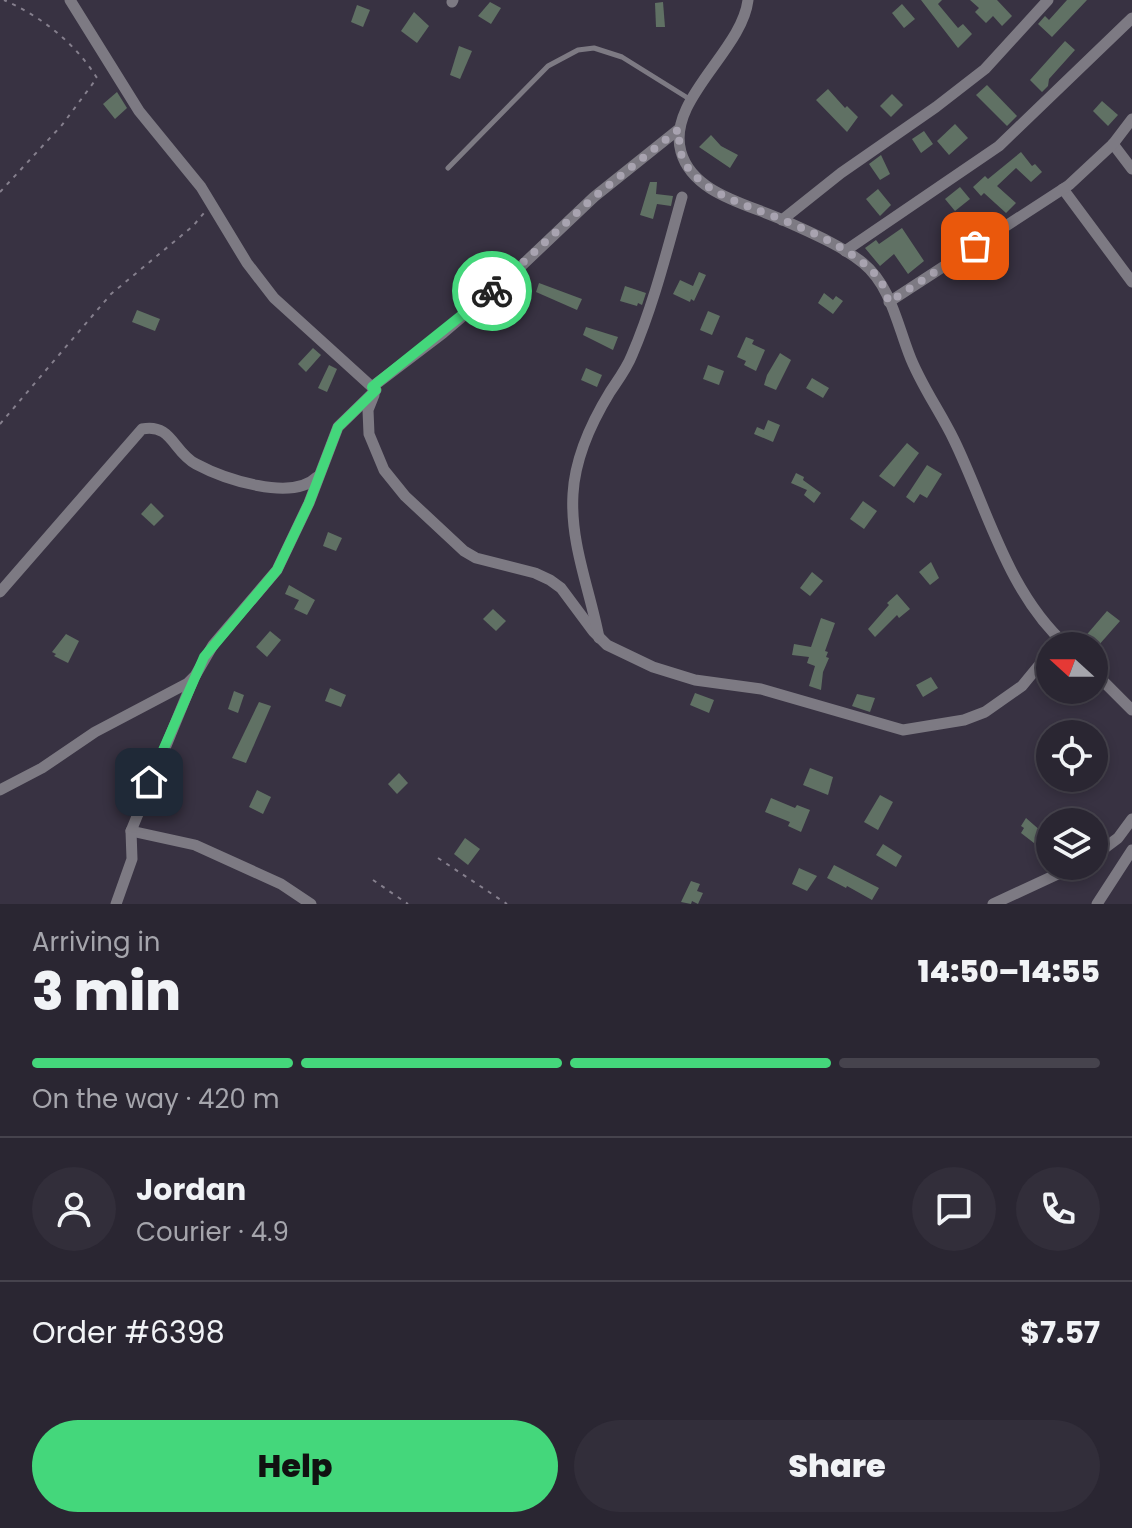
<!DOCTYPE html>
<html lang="en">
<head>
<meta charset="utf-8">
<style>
  :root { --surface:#2a2632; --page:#322e3a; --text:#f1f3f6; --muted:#a5a5ac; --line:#46434d; --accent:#44d77b }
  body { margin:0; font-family:Poppins,sans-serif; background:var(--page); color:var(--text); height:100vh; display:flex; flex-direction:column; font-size:30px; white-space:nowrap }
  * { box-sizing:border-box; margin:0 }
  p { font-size:26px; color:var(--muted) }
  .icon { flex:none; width:44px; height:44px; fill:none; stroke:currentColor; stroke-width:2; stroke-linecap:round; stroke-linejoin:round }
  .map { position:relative; height:904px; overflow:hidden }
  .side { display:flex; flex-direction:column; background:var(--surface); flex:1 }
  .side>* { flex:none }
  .needle { width:52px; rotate:291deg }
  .buttons { position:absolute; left:1036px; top:632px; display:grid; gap:16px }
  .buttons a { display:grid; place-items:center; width:72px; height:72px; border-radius:50%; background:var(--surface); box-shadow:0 4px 12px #0003,0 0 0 2px var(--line); font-size:40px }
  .pin { position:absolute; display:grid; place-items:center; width:68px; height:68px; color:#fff; margin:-34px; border-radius:16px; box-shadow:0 4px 12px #0006 }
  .courier { position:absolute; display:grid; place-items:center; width:80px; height:80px; margin:-40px; border:6px solid #44d77b; border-radius:50%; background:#fff; color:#222; box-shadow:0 2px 10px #0007 }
  .headline em { font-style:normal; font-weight:800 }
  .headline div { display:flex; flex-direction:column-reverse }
  .headline { display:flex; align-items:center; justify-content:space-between; height:136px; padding:0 32px }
  h1 { font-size:52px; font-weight:800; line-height:60px }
  .bar { display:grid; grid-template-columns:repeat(4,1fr); gap:12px 8px; align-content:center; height:96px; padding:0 32px }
  .bar i { height:10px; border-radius:6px; background:var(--line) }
  .bar .selected { background:var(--accent) }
  .bar p { grid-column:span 4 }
  .line { display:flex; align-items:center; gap:20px; padding:0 32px; border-top:2px solid var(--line) }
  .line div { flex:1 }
  .round { display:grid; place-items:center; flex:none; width:84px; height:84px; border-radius:42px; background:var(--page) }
  .button { display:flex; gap:16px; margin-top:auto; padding:16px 32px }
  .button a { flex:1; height:92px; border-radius:48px; background:var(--accent); color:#111; font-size:32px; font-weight:800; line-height:92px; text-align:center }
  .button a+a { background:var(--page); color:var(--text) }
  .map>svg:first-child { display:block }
</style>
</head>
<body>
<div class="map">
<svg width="1132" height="904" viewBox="0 0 1132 904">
  <rect width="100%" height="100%" fill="#383242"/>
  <g fill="#607164">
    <polygon points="921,0 942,0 938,4 958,28 963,24 972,34 958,48"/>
    <polygon points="970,0 997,0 1012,16 1002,26 993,16 986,23 975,12 979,8"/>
    <polygon points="1067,0 1087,0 1052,37 1038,24 1045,16 1049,20"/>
    <polygon points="490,2 501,8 491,24 478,16"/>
    <polygon points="663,2 665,27 656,27 655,3"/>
    <polygon points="902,4 915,19 904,28 892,13"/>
    <polygon points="357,5 370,10 363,27 351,22"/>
    <polygon points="414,12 429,26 417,43 401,31"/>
    <polygon points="1065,41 1075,50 1049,79 1048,86 1042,92 1030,80"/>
    <polygon points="459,46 472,51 460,79 450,75"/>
    <polygon points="987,85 1017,116 1007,126 976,95"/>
    <polygon points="828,89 845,108 847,106 858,117 847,132 816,100"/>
    <polygon points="117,92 127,108 115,119 103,104"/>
    <polygon points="892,94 903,105 891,117 880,106"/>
    <polygon points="1102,101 1118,115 1108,126 1093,111"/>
    <polygon points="955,124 968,138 949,155 937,141"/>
    <polygon points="924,131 933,144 921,153 912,139"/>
    <polygon points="711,135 721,146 738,155 730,168 699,147"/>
    <polygon points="1021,152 1032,166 1035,164 1042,172 1031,182 1016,168 997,186 1016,203 1006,213 984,193 981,196 973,187 985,176 988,179"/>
    <polygon points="881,155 890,174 880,180 869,164"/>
    <polygon points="650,182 657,182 656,194 673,196 671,206 657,204 653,219 640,215"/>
    <polygon points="960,187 970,199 955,211 945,199"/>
    <polygon points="878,189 891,205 880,216 866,199"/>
    <polygon points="902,228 924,261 908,274 894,254 880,266 865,248 876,240 879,244"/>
    <polygon points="699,272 706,275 694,301 691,299 690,302 673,294 680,280 693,286"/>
    <polygon points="539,283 582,299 577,310 536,292"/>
    <polygon points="625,286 646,293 642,305 638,303 637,306 620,301"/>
    <polygon points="824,293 833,300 836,296 843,301 833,314 818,303"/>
    <polygon points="137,310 160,319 155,331 132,322"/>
    <polygon points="708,311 720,316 712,335 700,330"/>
    <polygon points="586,327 618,337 613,350 583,335"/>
    <polygon points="746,337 754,340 752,344 765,350 756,371 744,365 746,361 737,357"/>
    <polygon points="313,348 321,355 306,372 298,364"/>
    <polygon points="780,353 791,360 776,390 764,385 767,375"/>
    <polygon points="329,365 337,369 327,392 318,388"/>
    <polygon points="708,365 724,371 719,385 703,379"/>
    <polygon points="586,368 602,375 597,387 581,380"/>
    <polygon points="812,378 829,388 823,398 806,388"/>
    <polygon points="768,420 780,425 773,442 754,434 757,427 764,430"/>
    <polygon points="907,443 919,453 894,487 879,476"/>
    <polygon points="927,465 942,474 927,498 920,494 914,503 906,497"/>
    <polygon points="796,473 804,477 803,480 821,493 814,503 804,495 807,490 791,483"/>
    <polygon points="863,501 877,511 864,529 850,519"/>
    <polygon points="151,503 164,516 154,526 141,514"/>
    <polygon points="328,532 342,538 336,551 323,546"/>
    <polygon points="931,562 939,578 930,585 919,572"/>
    <polygon points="812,572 823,581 810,596 800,588"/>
    <polygon points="289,585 315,600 307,615 294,609 299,600 285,594"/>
    <polygon points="897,594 910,609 899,618 897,615 875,637 868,629 889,605 887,603"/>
    <polygon points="493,609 506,621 496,631 483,619"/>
    <polygon points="1107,611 1120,621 1098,646 1077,646"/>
    <polygon points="821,618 835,623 825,651 828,652 826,657 829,658 823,672 821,690 809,686 815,666 807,663 809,657 792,655 794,644 811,647"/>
    <polygon points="270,631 281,640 267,657 256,647"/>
    <polygon points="66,634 79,641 68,663 54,656 56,654 52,652"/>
    <polygon points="931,677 938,688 923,697 916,685"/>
    <polygon points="330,688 346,695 341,707 325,701"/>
    <polygon points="234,691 244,695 238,713 228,709"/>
    <polygon points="695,693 714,700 709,713 690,705"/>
    <polygon points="857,694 875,698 870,712 852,706"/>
    <polygon points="259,702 271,706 246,763 232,758"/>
    <polygon points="810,768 833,777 828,795 803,785"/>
    <polygon points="399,773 408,783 397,794 388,784"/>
    <polygon points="257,790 271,797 263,814 249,807"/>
    <polygon points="880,795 893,802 878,830 864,822"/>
    <polygon points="771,798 795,808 797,805 810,810 801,832 788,826 790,822 765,812"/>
    <polygon points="1026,818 1050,839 1043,850 1021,833 1024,828 1021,826"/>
    <polygon points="465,838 480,849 468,865 454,854"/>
    <polygon points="883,844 902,856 896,867 876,855"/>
    <polygon points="834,865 879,888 872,900 847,886 846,888 827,878"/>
    <polygon points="799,868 817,876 807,891 792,884"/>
    <polygon points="691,881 700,884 697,891 703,893 698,904 692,901 691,904 681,902"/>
  </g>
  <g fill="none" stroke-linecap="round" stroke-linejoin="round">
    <g stroke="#857f8d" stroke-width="2" stroke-dasharray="4 6" stroke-linecap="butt">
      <path d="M0 192 62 125 97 78C75 43 42 17 4 0"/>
      <polyline points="0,424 111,294 193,226 204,213"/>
      <polyline points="438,858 507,904"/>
      <polyline points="373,880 408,904"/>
    </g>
    <polyline stroke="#7d7a83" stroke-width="5" points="448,168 548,66 578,50 594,48 622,57 691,100"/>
    <g stroke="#7d7a83" stroke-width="11">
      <polyline points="70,0 139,111 201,187 247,263 274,298 372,387"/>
      <path d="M748 0C742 51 666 100 681 152 693 194 748 204 783 220 809 232 841 245 863 263 890 285 897 323 909 354 920 384 940 411 954 440 988 510 1007 592 1067 646"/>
      <polyline points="452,2 453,0"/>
      <polyline points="1113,144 1132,169"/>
      <polyline points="1063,189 1132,282"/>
      <polyline points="782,220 841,173 936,107 985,69 1048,0"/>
      <polyline points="845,251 999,146 1132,18"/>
      <polyline points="889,302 1069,185 1113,144 1132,119"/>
      <polyline points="374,395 368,410 369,434 384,470 405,496 464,551 476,558 535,573 550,580 561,588 593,631 607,645 653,667 695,680 761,689 903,730 964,720 985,712 1022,686 1050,652"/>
      <path d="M0 592 142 429C172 423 173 452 196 464 224 479 292 502 317 477"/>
      <path d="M599 638C590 590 570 544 573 494 575 457 591 423 610 392 618 380 627 368 632 355 654 304 667 250 682 197"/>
      <polyline points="1094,672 1132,710"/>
      <polyline points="0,790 42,768 95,732 188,683 195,676 213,645 277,570 309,503 338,427 376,390 372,387 443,333 516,271 594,197 679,129"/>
      <polyline points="131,831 195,845 281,884 311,904"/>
      <polyline points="1094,856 1118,838 1132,819"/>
      <polyline points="116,904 132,859 131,831 193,680"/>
      <polyline points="993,904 1075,866"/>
      <polyline points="1097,904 1132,850"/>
    </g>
  </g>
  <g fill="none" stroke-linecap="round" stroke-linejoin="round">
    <path stroke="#a8a3b0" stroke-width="8" stroke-dasharray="0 14.4" d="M492 291 594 197 679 129C679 142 679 154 686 165 702 188 727 198 752 208 791 223 854 246 880 280 884 286 886 295 889 302L975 246"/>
    <polyline stroke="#44d77b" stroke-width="10" points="149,782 204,657 277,570 309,503 338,427 376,390 372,387 492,291"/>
  </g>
</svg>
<div class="buttons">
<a><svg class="needle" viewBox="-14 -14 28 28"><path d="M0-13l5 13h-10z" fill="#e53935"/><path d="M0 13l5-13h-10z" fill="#a5a5ac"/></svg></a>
<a><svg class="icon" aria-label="locate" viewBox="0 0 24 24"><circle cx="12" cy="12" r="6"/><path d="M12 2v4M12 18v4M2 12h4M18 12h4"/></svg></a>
<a><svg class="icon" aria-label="layers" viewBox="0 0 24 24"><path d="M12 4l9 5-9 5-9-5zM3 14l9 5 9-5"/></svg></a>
</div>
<div class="pin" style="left:975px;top:246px;background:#ea580c"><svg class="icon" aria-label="bag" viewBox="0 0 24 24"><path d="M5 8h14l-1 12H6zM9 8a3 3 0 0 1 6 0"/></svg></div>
<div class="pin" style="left:149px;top:782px;background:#1f2937"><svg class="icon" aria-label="home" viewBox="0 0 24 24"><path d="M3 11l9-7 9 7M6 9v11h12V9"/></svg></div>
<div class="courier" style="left:492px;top:291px"><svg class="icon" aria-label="bike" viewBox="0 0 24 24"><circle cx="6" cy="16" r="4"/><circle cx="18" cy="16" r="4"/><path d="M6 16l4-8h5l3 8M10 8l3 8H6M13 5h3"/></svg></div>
</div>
<section class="side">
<div class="headline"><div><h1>3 min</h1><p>Arriving in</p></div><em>14:50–14:55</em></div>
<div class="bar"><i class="selected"></i><i class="selected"></i><i class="selected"></i><i></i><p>On the way · 420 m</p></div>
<div class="line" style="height:144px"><a class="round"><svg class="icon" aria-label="person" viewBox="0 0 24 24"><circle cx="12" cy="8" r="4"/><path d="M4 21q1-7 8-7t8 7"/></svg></a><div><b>Jordan</b><p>Courier · 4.9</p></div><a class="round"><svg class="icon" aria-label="chat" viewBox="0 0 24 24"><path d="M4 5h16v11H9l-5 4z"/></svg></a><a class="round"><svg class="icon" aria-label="phone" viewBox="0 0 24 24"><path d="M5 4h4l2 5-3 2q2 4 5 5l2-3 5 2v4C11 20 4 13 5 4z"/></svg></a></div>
<div class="line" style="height:104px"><div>Order #6398</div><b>$7.57</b></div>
<div class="button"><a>Help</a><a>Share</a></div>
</section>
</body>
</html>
